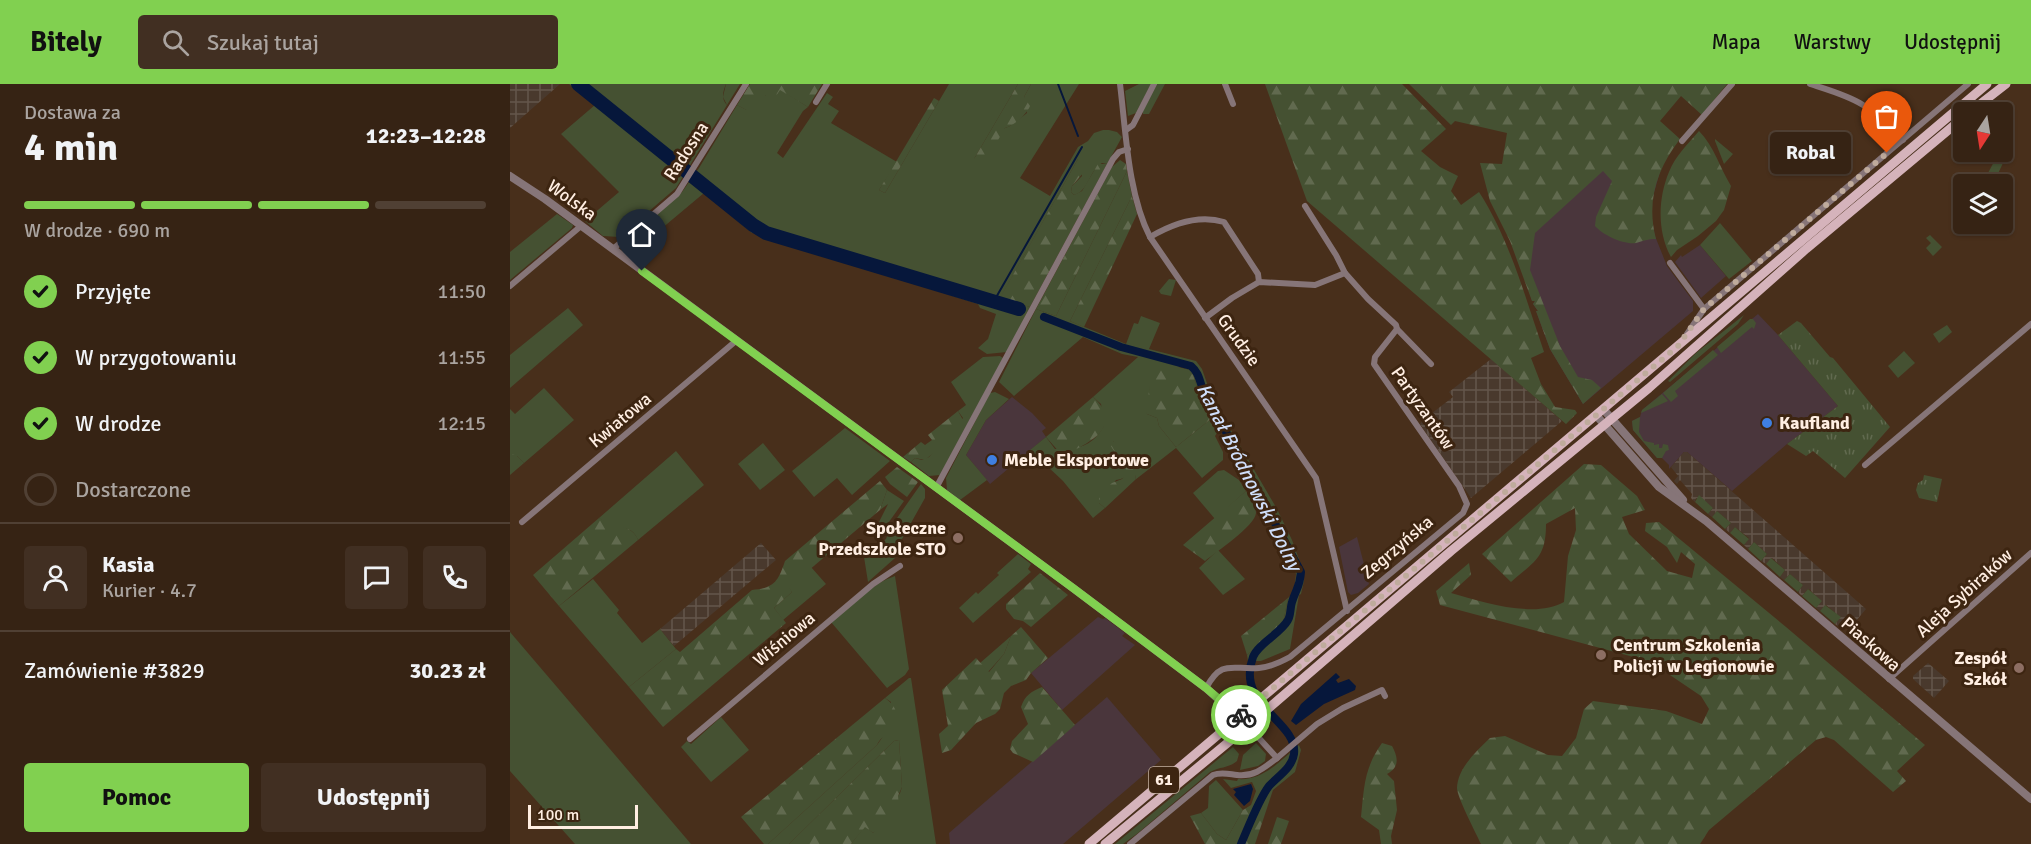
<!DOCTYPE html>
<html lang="pl">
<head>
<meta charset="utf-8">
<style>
  :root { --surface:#362314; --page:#412f22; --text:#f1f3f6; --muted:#aaa4a0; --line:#504034; --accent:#81d050 }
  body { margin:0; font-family:Signika,sans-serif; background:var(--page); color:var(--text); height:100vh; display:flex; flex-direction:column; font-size:22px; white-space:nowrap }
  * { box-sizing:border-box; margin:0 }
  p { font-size:20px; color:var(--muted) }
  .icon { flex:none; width:33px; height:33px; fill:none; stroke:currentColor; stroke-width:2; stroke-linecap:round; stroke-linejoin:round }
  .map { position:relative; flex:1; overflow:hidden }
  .sheet { display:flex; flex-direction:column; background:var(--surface); width:510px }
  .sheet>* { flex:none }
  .needle { width:39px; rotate:192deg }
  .tools { position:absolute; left:1443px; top:18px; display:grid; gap:12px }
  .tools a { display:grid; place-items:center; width:60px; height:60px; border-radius:6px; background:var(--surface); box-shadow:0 2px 4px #0004,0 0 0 2px var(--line); font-size:30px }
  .scale { position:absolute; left:18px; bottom:15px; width:110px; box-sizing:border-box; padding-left:6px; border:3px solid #ffeee2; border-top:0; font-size:16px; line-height:21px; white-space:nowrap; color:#ffeee2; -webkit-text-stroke:4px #3d2511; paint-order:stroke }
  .pin { position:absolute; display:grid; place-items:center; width:51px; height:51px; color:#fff; margin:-62px -26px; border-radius:50% 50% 50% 0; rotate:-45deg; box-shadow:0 0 6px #0007 }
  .pin .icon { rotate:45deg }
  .courier { position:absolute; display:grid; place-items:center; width:60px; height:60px; margin:-30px; border:4px solid #81d050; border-radius:50%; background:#fff; color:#222; box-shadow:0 2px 8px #0007 }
  .bubble { position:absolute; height:42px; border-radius:6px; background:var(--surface); box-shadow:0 2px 4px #0004,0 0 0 2px var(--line); font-size:20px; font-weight:700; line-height:42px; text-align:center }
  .summary em { font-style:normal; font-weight:700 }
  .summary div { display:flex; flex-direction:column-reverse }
  .summary { display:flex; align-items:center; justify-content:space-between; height:102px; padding:0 24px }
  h1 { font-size:39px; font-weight:700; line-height:45px }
  .bar { display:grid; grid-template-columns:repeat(4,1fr); gap:9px 6px; align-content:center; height:72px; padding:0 24px }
  .bar i { height:8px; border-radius:4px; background:var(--line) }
  .bar .active { background:var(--accent) }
  .bar p { grid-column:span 4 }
  .line { display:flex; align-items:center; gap:15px; padding:0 24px; border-top:2px solid var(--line) }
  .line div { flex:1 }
  .round { display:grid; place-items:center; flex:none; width:63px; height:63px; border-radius:6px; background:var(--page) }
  ol { padding:0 24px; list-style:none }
  li { display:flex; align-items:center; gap:18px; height:66px }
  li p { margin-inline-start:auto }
  li .icon { padding:6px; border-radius:50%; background:var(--accent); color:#111; stroke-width:4 }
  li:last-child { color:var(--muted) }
  li i { width:33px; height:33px; border:3px solid var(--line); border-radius:50% }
  .primary-button { display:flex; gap:12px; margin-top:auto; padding:12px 24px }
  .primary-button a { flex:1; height:69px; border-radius:6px; background:var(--accent); color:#111; font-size:24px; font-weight:700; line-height:69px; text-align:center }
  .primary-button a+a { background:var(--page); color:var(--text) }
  header { display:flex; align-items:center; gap:36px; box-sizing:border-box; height:84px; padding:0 30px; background:var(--accent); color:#111 }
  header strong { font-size:28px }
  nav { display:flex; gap:33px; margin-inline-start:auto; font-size:21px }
  .search { width:420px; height:54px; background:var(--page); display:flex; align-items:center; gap:15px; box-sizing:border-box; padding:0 21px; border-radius:6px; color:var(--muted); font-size:22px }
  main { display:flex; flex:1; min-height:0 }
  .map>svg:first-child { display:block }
</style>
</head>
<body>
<header>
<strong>Bitely</strong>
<div class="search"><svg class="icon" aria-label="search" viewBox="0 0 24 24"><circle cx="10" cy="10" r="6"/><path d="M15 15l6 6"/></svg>Szukaj tutaj</div>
<nav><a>Mapa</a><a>Warstwy</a><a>Udostępnij</a></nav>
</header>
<main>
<section class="sheet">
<div class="summary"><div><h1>4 min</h1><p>Dostawa za</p></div><em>12:23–12:28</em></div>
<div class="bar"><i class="active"></i><i class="active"></i><i class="active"></i><i></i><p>W drodze · 690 m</p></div>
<ol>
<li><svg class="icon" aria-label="check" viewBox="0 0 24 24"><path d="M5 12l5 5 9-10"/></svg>Przyjęte<p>11:50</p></li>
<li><svg class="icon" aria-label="check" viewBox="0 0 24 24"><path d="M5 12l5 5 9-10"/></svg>W przygotowaniu<p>11:55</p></li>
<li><svg class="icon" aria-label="check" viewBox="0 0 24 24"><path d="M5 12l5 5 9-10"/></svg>W drodze<p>12:15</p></li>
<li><i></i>Dostarczone</li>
</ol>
<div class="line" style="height:108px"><a class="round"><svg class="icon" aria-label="person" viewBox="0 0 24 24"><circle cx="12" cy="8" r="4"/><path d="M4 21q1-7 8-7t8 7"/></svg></a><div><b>Kasia</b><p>Kurier · 4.7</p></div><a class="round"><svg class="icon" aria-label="chat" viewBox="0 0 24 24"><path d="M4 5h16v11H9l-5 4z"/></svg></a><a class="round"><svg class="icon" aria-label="phone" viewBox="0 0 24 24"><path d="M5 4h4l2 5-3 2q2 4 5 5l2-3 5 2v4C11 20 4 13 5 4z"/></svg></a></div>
<div class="line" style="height:78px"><div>Zamówienie #3829</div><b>30.23 zł</b></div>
<div class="primary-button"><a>Pomoc</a><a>Udostępnij</a></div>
</section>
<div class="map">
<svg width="1521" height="760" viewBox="0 0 1521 760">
  <defs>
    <pattern id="industrial-grid" width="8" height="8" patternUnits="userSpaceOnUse" patternTransform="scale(1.5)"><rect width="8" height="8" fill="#49392d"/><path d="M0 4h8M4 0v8" fill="none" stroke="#64564b"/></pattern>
    <pattern id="forest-firs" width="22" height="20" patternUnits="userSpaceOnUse" patternTransform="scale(1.5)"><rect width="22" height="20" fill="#455132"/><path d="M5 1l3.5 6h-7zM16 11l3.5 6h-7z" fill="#616a4f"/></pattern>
    <pattern id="park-tufts" width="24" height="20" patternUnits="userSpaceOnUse" patternTransform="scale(1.5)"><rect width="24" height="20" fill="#455132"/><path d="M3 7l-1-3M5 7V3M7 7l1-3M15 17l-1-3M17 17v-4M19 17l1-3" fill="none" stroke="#616a4f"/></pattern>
  </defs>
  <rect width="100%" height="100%" fill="#482f1b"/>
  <g fill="#4a363c">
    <polygon points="1042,51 1151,84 1142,116 1142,136 1145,152 1157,182 1183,217 1183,227 1073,320 1040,265 1026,227 1028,227 1023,220 1025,217 1022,217 1003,151"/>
    <polygon points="1190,161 1216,192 1191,214 1165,178 1171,171 1172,173"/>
    <polygon points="1248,230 1268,251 1328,322 1277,360 1222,407 1177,368 1174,368 1159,385 1159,381 1152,374 1147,374 1123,346 1122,337 1130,333 1132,326"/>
    <polygon points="502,313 522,329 536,344 532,347 536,353 480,400 456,371 476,336"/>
    <polygon points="847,453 859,500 848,509 841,511 838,508 829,463"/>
    <polygon points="588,533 593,535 595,534 615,549 612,552 625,561 552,626 521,589"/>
    <polygon points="597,613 651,676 553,760 440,760 439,749"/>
  </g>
  <g fill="url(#industrial-grid)">
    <polygon points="0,0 50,0 0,44"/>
    <polygon points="981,275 1052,337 961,414 910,340 913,336 943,313 939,308"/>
    <polygon points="1174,368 1177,368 1356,525 1341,543 1334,537 1329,543 1325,540 1330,533 1316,521 1310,527 1306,524 1311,517 1300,506 1298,505 1292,512 1288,508 1293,501 1280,490 1274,496 1270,493 1275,486 1262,474 1256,480 1251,477 1257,470 1244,458 1238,465 1234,461 1239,454 1225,443 1220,449 1215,445 1221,439 1207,427 1202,433 1198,430 1203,424 1186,414 1185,418 1181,414 1182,410 1170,396 1167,400 1164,397 1168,392 1161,383"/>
    <polygon points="251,459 266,476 164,562 150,545"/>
    <polygon points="1418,579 1439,597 1424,614 1403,595 1403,592"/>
  </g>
  <g fill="#455132" fill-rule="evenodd">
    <path d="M59 0H216C213 7 211 15 217 21L166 104 109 153 93 152 75 137 109 108 51 50 85 21Z"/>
    <path d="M439 0H508L464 75 495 44 500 42 517 29 514 13 521 0H569L510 94 540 112 568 63 578 57 584 49 593 46H599L607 48 612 53 597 80 592 79C579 86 579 107 564 111L561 108 562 102 572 92 568 75 491 213 520 223 497 268 477 270 468 264 478 255 486 230 470 224 468 220 251 151 245 147 242 149 194 109 120 171V169L129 158 131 152 139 145 137 138 172 108 189 84 227 21 237 26 256 11 270 5 298 23 293 27 267 69 273 74 317 9 323 13 318 20 329 27 321 39 387 78 369 106 375 109Z"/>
    <polygon points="629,0 641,0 626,29 618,32 615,7"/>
    <polygon points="647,0 655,0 639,30 633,30 633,27"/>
    <polygon points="1205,55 1223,70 1214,80 1205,57"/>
    <path d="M617 87 622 112 560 237 616 260 624 239 628 240 631 232 650 239 639 265 686 277 692 285 699 305 718 340 709 346 705 352 713 368V376L692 394 666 364 625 396 627 377 603 357C603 358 603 366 604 367 608 376 631 392 606 396L589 419 595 424 583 434 553 397 520 366 536 353 545 365C567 366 582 363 594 342L591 320 583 313 628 273 612 270 573 253 504 312 489 298 526 225 546 232ZM670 282 679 286 683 291 690 311 702 334 666 363 649 342 647 334 637 330C635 315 640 314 640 301Z"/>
    <polygon points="47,130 63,141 62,144 0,196 0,168"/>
    <polygon points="1210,139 1242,177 1219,195 1190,161"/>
    <polygon points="659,195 666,196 661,212 651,210 649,207"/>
    <polygon points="58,224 73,241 0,304 0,271"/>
    <polygon points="1234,231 1228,240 1160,298 1158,297 1186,269"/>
    <polygon points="1240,235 1243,235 1246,239 1244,245 1242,243 1211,269 1207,263"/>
    <polygon points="1203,266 1208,271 1165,307 1168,312 1161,318 1153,309"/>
    <polygon points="1394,267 1405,279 1388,294 1378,282"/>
    <polygon points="490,272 493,274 430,391 419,392 401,378 405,374 412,376 419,373 453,334 448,327 456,321 441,298 473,273"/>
    <polygon points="34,304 64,336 14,379 7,372 0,372 0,325 5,330"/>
    <polygon points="485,308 499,315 476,336 456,371 477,396 450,416 437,406 436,394 480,309"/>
    <polygon points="1152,310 1158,317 1131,329 1132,326"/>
    <polygon points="1130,333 1129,348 1134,357 1144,359 1144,361 1149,360 1149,364 1152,364 1153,360 1158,361 1159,366 1156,367 1152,374 1147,374 1123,346 1122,337"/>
    <polygon points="335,344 380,377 342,411 327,394 304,413 282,387"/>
    <polygon points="721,346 767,425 782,456 794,489 794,497 791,510 789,511 780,565 751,577 738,577 737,571 773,539 778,514 784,508 786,490 775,462 714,359 714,351"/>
    <polygon points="253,359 275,386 250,406 228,380"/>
    <path d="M166 367 194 401 128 456C123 443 114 445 103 441 98 440 93 437 89 434Z"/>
    <polygon points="714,386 729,396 736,407 705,435 683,409 708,387"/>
    <polygon points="411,400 415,405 415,414 392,455 385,474 358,498 354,473 376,455 380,444"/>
    <polygon points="377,406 394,417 376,442 366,444 378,420 370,426"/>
    <polygon points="1189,411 1203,424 1198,430 1185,418"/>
    <polygon points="1207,427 1221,439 1215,445 1202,433"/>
    <polygon points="1225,443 1239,455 1234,461 1220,449"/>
    <polygon points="1244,458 1257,470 1251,477 1238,465"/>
    <polygon points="708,466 735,495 713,511 689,484"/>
    <polygon points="508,470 521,480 518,485 521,488 463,539 449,524 466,508 468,510 489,491 487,489"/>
    <polygon points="1261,474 1275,486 1270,493 1256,480"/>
    <polygon points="301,483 316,500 273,536 264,524 282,508 278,503"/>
    <polygon points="1280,490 1293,501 1288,508 1274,496"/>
    <path d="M385 492 399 585 395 591 377 604 321 538C341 522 361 500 385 492Z"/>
    <polygon points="83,495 109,526 107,529 132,559 150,545 166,565 119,603 49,522"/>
    <polygon points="1298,505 1312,517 1306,524 1292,512"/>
    <polygon points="1315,521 1331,533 1325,540 1310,527"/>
    <polygon points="0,548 181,760 65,760 0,687"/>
    <polygon points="501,552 494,570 478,588 470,579"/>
    <polygon points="399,594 401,594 426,760 341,760 355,742 363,749 390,709 392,703 389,656 384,657 279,760 258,760 367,661 374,651 381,618 375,614"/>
    <polygon points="211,633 239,666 201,698 171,663 177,657 181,660"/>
    <polygon points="746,659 756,670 755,677 748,682 730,686 733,671"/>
    <path d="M789 661 791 666 785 688 763 706 758 721H741L746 707 742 698 721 704 713 695 727 697 728 695C753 697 771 676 789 661Z"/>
    <path d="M723 663 729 670 727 677C717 685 711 682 700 688L628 749 613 760H605Z"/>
    <polygon points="706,696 733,726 716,756 707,750 691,729 698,724 699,702"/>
  </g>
  <g fill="url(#forest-firs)">
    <polygon points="216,0 230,0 217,21 213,13"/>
    <polygon points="240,0 312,0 298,23 270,6 264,15 256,11 244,30 227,21"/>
    <path d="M508 0H521L514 13 520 22C516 31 505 41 495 44L469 89 466 84 464 75Z"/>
    <path d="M755 0H892L936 45 911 67 930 83 948 92 941 107 951 121 969 108C1000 156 1015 213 1034 268L1021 274 1031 300 1045 323 1065 326 1067 329 1056 340 797 117Z"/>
    <path d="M899 0H1217L1192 31 1171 12 1150 37 1170 55C1147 85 1136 117 1146 155 1138 155 1133 157 1126 159 1114 161 1093 151 1085 142L1086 133 1102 97 1093 87 1025 149 1020 186 1050 262 1068 293 1082 296 1091 304 1073 320 1040 265 1026 227H1028L1023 220 1025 217H1022L1000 157 980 117 970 79 992 80 997 49 945 37 941 41Z"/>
    <polygon points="424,14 429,17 375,109 369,106"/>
    <path d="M1189 47C1204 62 1210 84 1221 102L1214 126 1206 137 1188 152 1167 166 1161 173C1147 148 1148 114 1159 88 1165 72 1179 59 1189 47Z"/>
    <polygon points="574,74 579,76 580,81 562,102 561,108 564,111 572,107 588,80 597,80 520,223 490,214 568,75"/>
    <polygon points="610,76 616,80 617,87 546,232 526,225 602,83"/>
    <polygon points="622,112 627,130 574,243 560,237"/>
    <path d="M645 277 680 286 683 291 690 311 702 334 666 363 649 342 647 334 637 330 633 323C638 312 642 306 637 294Z"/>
    <path d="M583 313C614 341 582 358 556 370H551L536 353Z"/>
    <path d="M448 327 453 336C445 354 429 364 415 376L405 374 401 378 393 373 411 358 415 361 422 356 418 351Z"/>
    <path d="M604 357C610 362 628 372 628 382 629 387 625 390 625 396L595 424 589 419V411L602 399 612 395 616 391C618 376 603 371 600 359Z"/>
    <polygon points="2,370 7,372 14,379 0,391 0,372"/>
    <path d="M1074 380 1091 381 1127 412 1135 426 1112 433 1119 450 1157 487 1182 494 1185 480 1171 468 1167 479 1157 463 1135 447 1136 439 1149 438 1276 543 1415 661 1387 687 1396 697 1383 708 1324 656 1316 653 1306 656 1199 746 1190 760H971C966 749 947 713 947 704 948 683 967 667 980 654L995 652 1038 671 1052 672 1066 654 1074 625 1083 617 1156 627 1192 640 1199 625 1191 612 1160 591 1157 582 930 521 926 507 959 479 961 491 941 509C972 518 1025 535 1054 518L1058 472 1066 446 1065 424 1036 440C1036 474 1025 477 1001 498L972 470Z"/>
    <polygon points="387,383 408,398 397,413 380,400 375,393"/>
    <path d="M370 397 377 406 370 426 279 503 282 508 264 524 276 539 153 643 119 603 166 565 170 568 242 506C264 504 268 498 275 477Z"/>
    <path d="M736 407C740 414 746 422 746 429 745 442 706 468 695 477L673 461Z"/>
    <path d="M89 434C103 442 123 441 128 456L49 522 23 491Z"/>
    <polygon points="530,489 558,511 521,543 513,537 504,535 496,525 496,520"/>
    <polygon points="778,514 773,539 737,571 731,552"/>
    <polygon points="511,543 538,574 521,589 516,596 501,602 494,609 490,625 485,630 466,639 441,666 432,669 429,650 438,642 432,606 466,574 479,588 494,570 501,552"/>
    <path d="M532 603 565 641 523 678 503 669 500 665 502 657 518 640 511 623C515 611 521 608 532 603Z"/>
    <path d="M375 614C387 622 392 636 380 648 374 655 373 650 367 661L258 760H254L231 733Z"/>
    <polygon points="389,656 392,703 388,712 389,722 363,749 355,743 341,760 279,760 384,657"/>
    <path d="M872 659 882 662C888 673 890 683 877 690L884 697 887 726 881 752 882 760H871L869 746 851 733C854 704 854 684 872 659Z"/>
    <polygon points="741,721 758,721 745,760 695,760 680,732 691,729 707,750 716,756 733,726"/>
    <polygon points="767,733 779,737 771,760 758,760"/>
  </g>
  <g fill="url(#park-tufts)">
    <polygon points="1492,73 1493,79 1484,98 1477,97 1477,91 1486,74"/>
    <polygon points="1420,151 1432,163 1423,172 1416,164 1421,159 1416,154"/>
    <polygon points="1287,237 1291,239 1320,273 1323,274 1380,343 1335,394 1303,367 1296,372 1277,360 1328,322 1268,251"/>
    <polygon points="1437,241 1442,248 1429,259 1423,250"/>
    <polygon points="1414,391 1432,395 1427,418 1409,414 1406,406 1408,399 1413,396"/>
  </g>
  <g fill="#06173b">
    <polygon points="826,589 830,593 826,596 828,599 839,595 846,602 845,606 814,620 786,641 781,637 791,620"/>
    <polygon points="741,700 743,705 740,717 734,722 724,711 726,708 723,705"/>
  </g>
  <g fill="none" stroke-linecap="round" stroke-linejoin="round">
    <g stroke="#06173b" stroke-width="2">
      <polyline points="548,0 568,52"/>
      <polyline points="484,217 572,63"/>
    </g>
    <path stroke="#06173b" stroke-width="8" d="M534 233 611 263 681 282C688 288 689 294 692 303L791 488C790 503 786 505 782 518 780 524 781 531 778 536 771 549 748 560 743 573 725 622 788 637 784 670 782 684 768 692 759 702 749 715 738 744 731 760"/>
    <polyline stroke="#06173b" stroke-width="14" points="68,0 243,141 256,149 509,225"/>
    <g stroke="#867578" stroke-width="6">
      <path d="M610 0C616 49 618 110 640 153L806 394 837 527"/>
      <polyline points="715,0 723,20"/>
      <path d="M1300 0C1318 6 1337 11 1353 21 1369 30 1380 44 1393 56"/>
      <polyline points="306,18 317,0"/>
      <polyline points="616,46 623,41 644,0"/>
      <polyline points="1172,57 1222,0"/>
      <path d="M640 153C662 140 688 130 714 138L748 190 749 198"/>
      <polyline points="103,165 167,110 236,0"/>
      <polyline points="1160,179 1194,225"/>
      <polyline points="0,202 71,142"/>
      <polyline points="695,234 722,214 749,198 805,201 835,189"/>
      <polyline points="887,245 921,280"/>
      <polyline points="1177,250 1194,225 1458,0"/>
      <polyline points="1355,381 1521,240"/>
      <polyline points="426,404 603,75 609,68 618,65"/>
      <polyline points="12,438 227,256"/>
      <polyline points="1379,595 1521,469"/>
      <path d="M696 604C712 575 721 586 749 584 760 583 771 578 780 573L953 429 957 420 949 402 864 280 865 273 887 245 886 241 858 215 835 189 826 171 795 122"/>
      <polyline points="738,642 767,674 807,640 833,624 872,606 875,612"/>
      <polyline points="180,655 363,500 390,482"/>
      <path d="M620 760 703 691C711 688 718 690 727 691 744 693 754 684 767 674"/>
    </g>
    <g stroke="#867578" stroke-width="8">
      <polyline points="0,92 35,115 563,504 696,604 738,642"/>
      <polyline points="1094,326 1173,416"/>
      <polyline points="1086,331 1149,403 1196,437 1521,715"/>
    </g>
    <g stroke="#d5b3bb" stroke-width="9">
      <polyline points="1460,28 1496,0"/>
      <polyline points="579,760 1477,0"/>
      <polyline points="595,760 738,642 941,467 1139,304 1296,165 1454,33"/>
    </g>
  </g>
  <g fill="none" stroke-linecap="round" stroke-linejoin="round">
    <polyline stroke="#bfab9c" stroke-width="6" stroke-dasharray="0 10.8" points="731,631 1168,262 1194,225 1377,69"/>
    <polyline stroke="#81d050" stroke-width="8" points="132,187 563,504 696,604 729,632 731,631"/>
  </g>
  <g fill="#3f7fe0" stroke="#3d2511" stroke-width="2">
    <circle cx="1257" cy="339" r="6"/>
    <circle cx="482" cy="376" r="6"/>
  </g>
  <g fill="#8d6e63" stroke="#3d2511" stroke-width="2">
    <circle cx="448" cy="454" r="6"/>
    <circle cx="1091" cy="571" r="6"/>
    <circle cx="1509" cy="584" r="6"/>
  </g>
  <g text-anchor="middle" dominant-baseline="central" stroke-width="6" stroke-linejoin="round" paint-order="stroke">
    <rect fill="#3d2511" stroke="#c5b2a3" stroke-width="1.5" x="639" y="683" width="30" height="26" rx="4.5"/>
    <g font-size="16" font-weight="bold" fill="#ffeee2">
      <text x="654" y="696">61</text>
    </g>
    <g font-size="18" fill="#ffeee2" stroke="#3d2511">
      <text transform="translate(176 67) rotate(-57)">Radosna</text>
      <text transform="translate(62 116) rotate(36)">Wolska</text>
      <text transform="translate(729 256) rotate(54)">Grudzie</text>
      <text transform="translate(913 324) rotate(55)">Partyzantów</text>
      <text transform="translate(110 336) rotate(-40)">Kwiatowa</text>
      <text transform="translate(887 463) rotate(-40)">Zegrzyńska</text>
      <text transform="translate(1454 509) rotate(-42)">Aleja Sybiraków</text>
      <text transform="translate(274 555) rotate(-40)">Wiśniowa</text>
      <text transform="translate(1361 560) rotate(41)">Piaskowa</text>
    </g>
    <g font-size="18" font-weight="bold" fill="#ffeee2" stroke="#3d2511" text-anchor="start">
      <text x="1269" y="339">Kaufland</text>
      <text x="494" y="376">Meble Eksportowe</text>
      <text x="436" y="444" text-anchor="end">Społeczne<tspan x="436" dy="21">Przedszkole STO</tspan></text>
      <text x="1103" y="561">Centrum Szkolenia<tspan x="1103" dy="21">Policji w Legionowie</tspan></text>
      <text x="1497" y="574" text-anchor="end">Zespół<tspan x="1497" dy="21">Szkół</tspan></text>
    </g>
    <g font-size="20" font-style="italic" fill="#cfdefa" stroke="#3d2511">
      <text transform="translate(739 393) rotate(63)">Kanał Bródnowski Dolny</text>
    </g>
  </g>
</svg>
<div class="tools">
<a><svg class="needle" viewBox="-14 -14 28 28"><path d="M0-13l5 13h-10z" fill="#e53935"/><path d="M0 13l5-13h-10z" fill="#aaa4a0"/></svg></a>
<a><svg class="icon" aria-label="layers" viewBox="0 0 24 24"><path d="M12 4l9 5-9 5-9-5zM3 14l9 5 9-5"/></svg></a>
</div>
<div class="scale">100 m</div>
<div class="pin" style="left:1377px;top:69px;background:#ea580c"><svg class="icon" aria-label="bag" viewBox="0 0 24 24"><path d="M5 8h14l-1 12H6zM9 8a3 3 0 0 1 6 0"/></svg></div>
<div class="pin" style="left:132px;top:187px;background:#1f2937"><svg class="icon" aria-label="home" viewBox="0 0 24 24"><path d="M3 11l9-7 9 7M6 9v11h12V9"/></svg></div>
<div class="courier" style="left:731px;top:631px"><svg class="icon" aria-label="bike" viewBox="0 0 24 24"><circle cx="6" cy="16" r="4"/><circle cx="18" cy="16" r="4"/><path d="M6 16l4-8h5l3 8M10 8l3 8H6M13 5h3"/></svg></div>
<div class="bubble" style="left:1260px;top:48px;width:81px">Robal</div>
</div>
</main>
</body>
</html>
